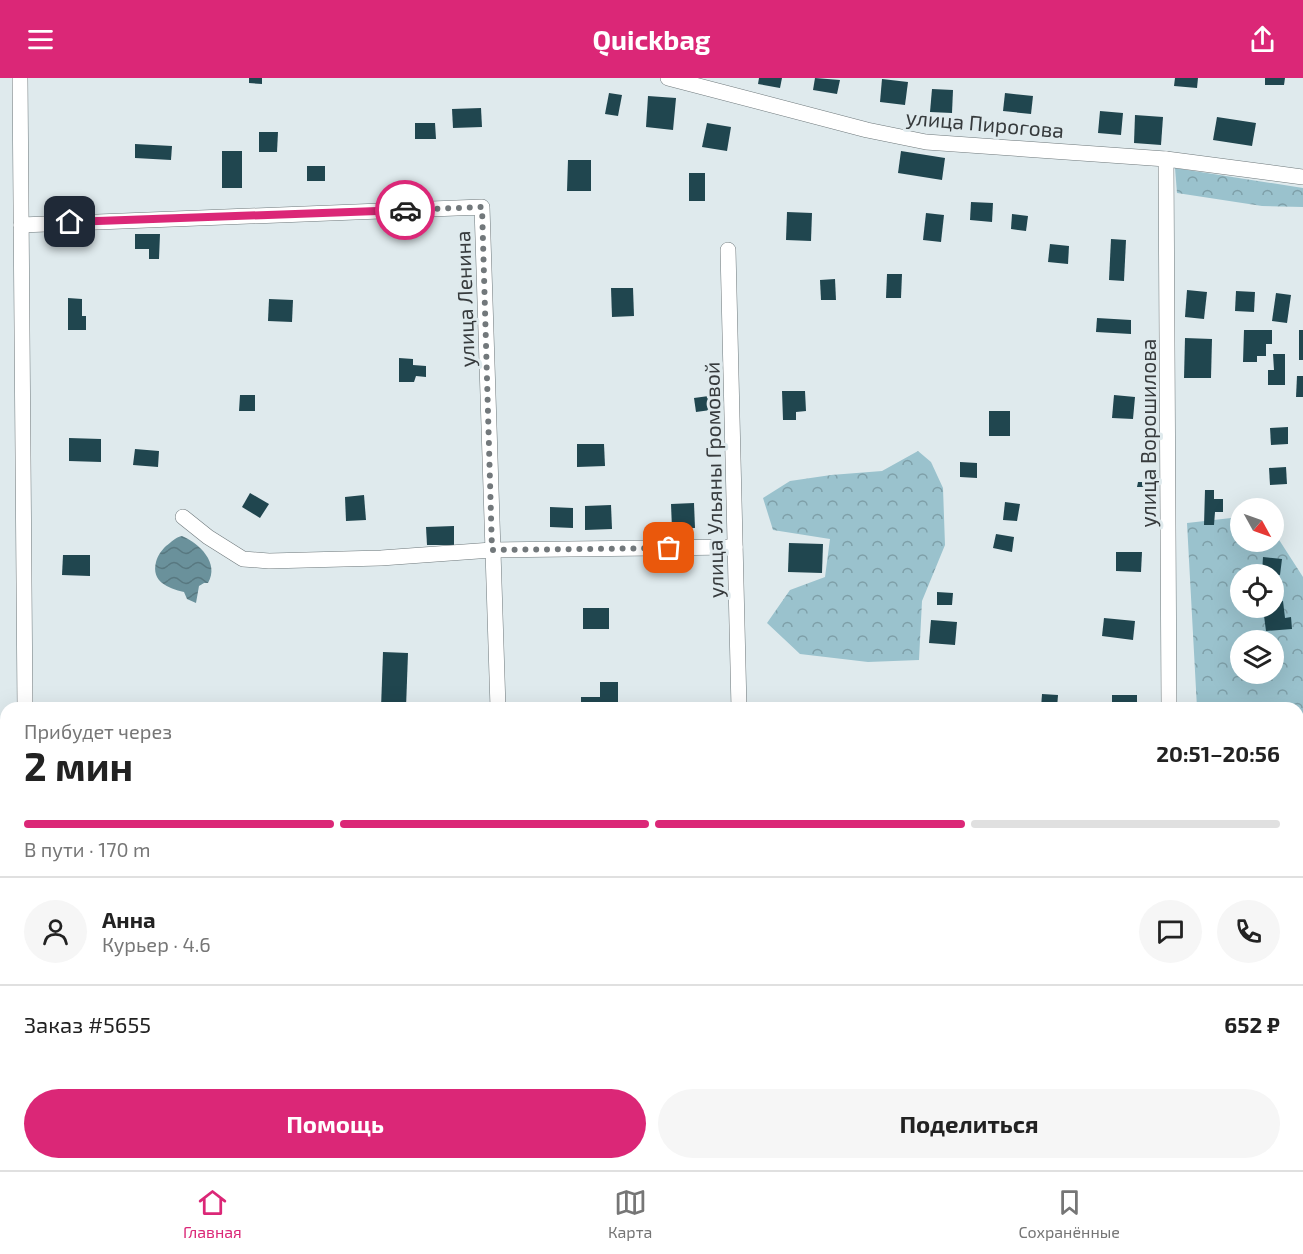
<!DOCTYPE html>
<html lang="ru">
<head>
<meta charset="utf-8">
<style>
  :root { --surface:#fff; --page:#f6f6f6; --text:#222; --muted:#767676; --line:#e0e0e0; --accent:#db2777 }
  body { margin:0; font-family:"Exo 2",sans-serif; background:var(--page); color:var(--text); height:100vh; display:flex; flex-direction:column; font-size:22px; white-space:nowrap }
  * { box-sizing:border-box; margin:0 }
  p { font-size:20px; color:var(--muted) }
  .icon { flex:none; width:33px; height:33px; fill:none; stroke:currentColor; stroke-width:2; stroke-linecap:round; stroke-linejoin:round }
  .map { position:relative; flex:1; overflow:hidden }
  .side { position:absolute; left:0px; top:624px; width:1304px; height:468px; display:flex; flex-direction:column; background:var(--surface); border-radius:18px 18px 0 0; box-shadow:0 6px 24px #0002 }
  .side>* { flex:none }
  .needle { width:39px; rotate:130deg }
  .fabs { position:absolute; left:1230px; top:420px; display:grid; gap:12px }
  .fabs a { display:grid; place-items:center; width:54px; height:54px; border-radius:50%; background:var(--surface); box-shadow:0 6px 24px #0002; font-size:30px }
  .pin { position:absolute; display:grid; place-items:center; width:51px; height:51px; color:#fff; margin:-26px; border-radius:12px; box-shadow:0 3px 9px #0006 }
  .courier { position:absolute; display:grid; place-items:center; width:60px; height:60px; margin:-30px; border:4px solid #db2777; border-radius:50%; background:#fff; color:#222; box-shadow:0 2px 8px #0007 }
  .overview em { font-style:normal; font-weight:700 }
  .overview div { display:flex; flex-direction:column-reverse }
  .overview { display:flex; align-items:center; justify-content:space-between; height:102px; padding:0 24px }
  h1 { font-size:39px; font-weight:700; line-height:45px }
  .bar { display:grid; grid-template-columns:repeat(4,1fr); gap:9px 6px; align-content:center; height:72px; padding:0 24px }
  .bar i { height:8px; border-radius:4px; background:var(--line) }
  .bar .selected { background:var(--accent) }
  .bar p { grid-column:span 4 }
  .line { display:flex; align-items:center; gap:15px; padding:0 24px; border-top:2px solid var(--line) }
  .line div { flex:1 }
  .round { display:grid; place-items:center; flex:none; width:63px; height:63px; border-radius:32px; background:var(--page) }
  .button { display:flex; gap:12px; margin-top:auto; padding:12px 24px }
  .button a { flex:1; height:69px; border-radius:36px; background:var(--accent); color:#fff; font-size:24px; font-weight:700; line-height:69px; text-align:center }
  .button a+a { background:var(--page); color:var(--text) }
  header { display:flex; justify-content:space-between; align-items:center; height:78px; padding:0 24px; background:var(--accent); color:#fff; font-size:27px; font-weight:700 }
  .menu { display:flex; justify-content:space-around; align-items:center; height:84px; border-top:2px solid var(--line); background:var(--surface); font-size:16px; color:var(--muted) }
  .menu a { display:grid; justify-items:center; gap:3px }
  .menu .selected { color:var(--accent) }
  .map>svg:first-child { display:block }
</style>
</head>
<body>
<header><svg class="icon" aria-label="menu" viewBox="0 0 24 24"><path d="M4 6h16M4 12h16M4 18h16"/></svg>Quickbag<svg class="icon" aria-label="share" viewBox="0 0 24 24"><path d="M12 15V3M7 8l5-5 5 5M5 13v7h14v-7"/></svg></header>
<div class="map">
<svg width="1303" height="1092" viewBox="0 0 1303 1092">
  <defs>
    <pattern id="forest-crowns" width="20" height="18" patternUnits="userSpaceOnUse" patternTransform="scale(1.5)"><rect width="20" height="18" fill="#9ac2cd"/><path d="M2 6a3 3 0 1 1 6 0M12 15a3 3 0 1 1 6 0" fill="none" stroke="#7e9fa8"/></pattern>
    <pattern id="water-waves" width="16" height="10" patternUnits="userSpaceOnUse" patternTransform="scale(1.5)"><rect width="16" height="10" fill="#6a919b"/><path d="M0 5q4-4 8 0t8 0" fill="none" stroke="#587880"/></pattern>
  </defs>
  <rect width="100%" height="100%" fill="#dfeaed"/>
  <g fill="url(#forest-crowns)" fill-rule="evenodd">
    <polygon points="1175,90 1303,110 1303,129 1262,128 1177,115"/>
    <polygon points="918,373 931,384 943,410 945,467 922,523 919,582 868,584 800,576 767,545 790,512 825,499 830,461 773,452 763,420 790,403 831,397 882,393"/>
    <path d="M1240 439V464H1274V454L1303 499V794L1298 792V630H1197L1187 445ZM1240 496H1274V530H1240ZM1240 562H1274V596H1240Z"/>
  </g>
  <path fill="url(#water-waves)" d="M182 458C199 465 220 485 208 505H204L199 508 196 525 187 521 184 514C168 510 151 504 156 484 158 477 161 473 166 468 172 464 174 460 182 458Z"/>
  <g fill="#20464f">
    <polygon points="249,0 262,0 262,6 249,5"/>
    <polygon points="759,0 782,0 780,10 758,6"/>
    <polygon points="815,0 840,2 837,16 813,12"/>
    <polygon points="1175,0 1198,0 1197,10 1174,8"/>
    <polygon points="1265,0 1285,0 1284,7 1265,7"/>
    <polygon points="882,1 908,4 905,27 880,24"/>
    <polygon points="932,11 953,12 952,35 930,34"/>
    <polygon points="609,15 622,17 618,38 605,36"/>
    <polygon points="1005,15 1033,18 1031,36 1003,33"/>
    <polygon points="648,18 676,20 673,52 646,49"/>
    <polygon points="481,30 482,49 453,50 452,31"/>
    <polygon points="1100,33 1123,35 1121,57 1098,55"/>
    <polygon points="1135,37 1163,39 1161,67 1134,65"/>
    <polygon points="1217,39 1256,45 1252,68 1213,62"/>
    <polygon points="415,45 435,45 436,61 415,61"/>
    <polygon points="707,45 731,49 727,73 702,69"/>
    <polygon points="259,54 278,54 277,74 259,74"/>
    <polygon points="135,66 172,68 171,82 135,80"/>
    <rect x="222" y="73" width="20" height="37"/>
    <polygon points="901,73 945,80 942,102 898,95"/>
    <polygon points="568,82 591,82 591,113 567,113"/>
    <rect x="307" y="88" width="18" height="15"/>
    <rect x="689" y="95" width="16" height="28"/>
    <polygon points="971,124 993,125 992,144 970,142"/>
    <polygon points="787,134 812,135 811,163 786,162"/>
    <polygon points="926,135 944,137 941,164 923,162"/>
    <polygon points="1012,136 1028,138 1026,153 1011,151"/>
    <polygon points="135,156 160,156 159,181 149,181 149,171 135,171"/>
    <polygon points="1111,161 1126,162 1124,203 1109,202"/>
    <polygon points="1050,166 1069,168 1068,186 1048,184"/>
    <polygon points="887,196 902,196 901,220 886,220"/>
    <polygon points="835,201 836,222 821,222 820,202"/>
    <polygon points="611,210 633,210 634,238 612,239"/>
    <polygon points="1187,212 1207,214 1204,241 1185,239"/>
    <polygon points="1236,213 1255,214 1254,234 1235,233"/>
    <polygon points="1276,215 1291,217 1287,245 1272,243"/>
    <polygon points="68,220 82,221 82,238 86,238 86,252 68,252"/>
    <polygon points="269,221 293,222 292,244 268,243"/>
    <polygon points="1097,240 1131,242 1131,256 1096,254"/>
    <polygon points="1244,252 1272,252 1272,266 1266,266 1266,278 1257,278 1257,284 1243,284"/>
    <rect x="1299" y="252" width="4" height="30"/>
    <polygon points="1185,260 1212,261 1211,300 1184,300"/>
    <polygon points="1273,276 1285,276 1285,307 1268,307 1268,292 1274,292"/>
    <polygon points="399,280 413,281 413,287 426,288 426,299 416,298 414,304 399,304"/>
    <polygon points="1297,298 1303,298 1303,319 1296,319"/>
    <polygon points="782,313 805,313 806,333 796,334 796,342 783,342"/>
    <polygon points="240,317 255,317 255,333 239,333"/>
    <polygon points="716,317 718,331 696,334 694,320"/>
    <polygon points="1114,317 1135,319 1133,341 1112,340"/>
    <rect x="989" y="333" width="21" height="25"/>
    <polygon points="1288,349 1288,366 1271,367 1270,350"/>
    <polygon points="69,360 101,361 101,384 69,383"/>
    <polygon points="577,366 604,366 605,388 577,389"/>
    <polygon points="135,371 159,373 158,389 133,387"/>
    <polygon points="960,384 977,385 977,400 960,399"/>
    <polygon points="1286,389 1287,406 1270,407 1269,390"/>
    <polygon points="1138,404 1152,404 1152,409 1137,409"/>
    <polygon points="1205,412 1214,412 1214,421 1223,421 1223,434 1215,434 1214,447 1204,447"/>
    <polygon points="250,415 269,426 260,440 242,429"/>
    <polygon points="364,417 366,442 346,443 345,419"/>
    <polygon points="1005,424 1020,426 1017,443 1003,442"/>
    <polygon points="694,425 695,450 672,451 671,426"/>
    <polygon points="611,427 612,451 585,452 585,428"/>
    <polygon points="550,429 573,430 573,450 550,449"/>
    <polygon points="454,448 454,467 427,467 426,449"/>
    <polygon points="996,456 1014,459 1012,474 993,470"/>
    <polygon points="789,465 823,466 822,495 788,494"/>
    <polygon points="1116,474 1142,474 1141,494 1116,493"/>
    <polygon points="63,477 90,477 90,498 62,497"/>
    <polygon points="1263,479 1282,481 1280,497 1262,495"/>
    <polygon points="937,514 953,515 952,527 937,527"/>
    <polygon points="1283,523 1285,540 1291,539 1292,551 1266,553 1263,530 1274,530 1274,524"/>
    <rect x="583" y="530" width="26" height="21"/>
    <polygon points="1104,540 1135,543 1133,562 1102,558"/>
    <polygon points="931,542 957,544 955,567 929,565"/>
    <polygon points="383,574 408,575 406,630 381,630"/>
    <polygon points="600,604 618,604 618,630 581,630 581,619 600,619"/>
    <polygon points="1042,616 1058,617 1057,630 1041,630"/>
    <rect x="1112" y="617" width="25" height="13"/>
    <polygon points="121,626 121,630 96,630 96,627"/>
    <polygon points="1298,1051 1302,1051 1303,1066 1298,1067"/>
    <polygon points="341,1086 375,1086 358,1092 341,1092"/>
    <rect x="639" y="1086" width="14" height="6"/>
    <rect x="792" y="1086" width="32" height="6"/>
    <polygon points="1127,1086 1133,1086 1133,1092 1126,1092"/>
    <rect x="1230" y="1086" width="19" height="6"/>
  </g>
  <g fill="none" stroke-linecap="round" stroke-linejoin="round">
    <defs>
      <g id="minor">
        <polyline points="20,0 25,630"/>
        <polyline points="668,0 867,52 926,64 1166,81 1303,99"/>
        <polyline points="1166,81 1169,630"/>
        <polyline points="21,147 482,129 498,630"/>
        <polyline points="728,172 739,630"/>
        <polyline points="183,439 208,459 243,481 269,483 381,480 492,472 735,469"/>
        <polyline points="29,1086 29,1092"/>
        <polyline points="749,1086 750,1092"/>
        <polyline points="508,1092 508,1086"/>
        <polyline points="1168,1092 1168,1086"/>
      </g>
    </defs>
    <use href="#minor" stroke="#6e787b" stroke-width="16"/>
    <use href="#minor" stroke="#fff" stroke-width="15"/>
  </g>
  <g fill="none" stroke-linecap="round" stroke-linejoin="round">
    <polyline stroke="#72787b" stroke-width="6" stroke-dasharray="0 10.8" points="405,132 482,129 492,472 669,470"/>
    <polyline stroke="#db2777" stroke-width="8" points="70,144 405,132"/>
  </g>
  <g text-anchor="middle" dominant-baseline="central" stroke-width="6" stroke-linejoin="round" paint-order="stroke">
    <g font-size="21" fill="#373b3d" stroke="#dfeaed">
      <text transform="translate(985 45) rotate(5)">улица Пирогова</text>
      <text transform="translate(464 221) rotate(-92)">улица Ленина</text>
      <text transform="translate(1147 355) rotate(-90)">улица Ворошилова</text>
      <text transform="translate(713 402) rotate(-91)">улица Ульяны Громовой</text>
    </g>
  </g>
</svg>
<div class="fabs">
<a><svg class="needle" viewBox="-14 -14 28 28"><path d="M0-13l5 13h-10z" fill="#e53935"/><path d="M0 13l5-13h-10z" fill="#767676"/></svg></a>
<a><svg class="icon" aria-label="locate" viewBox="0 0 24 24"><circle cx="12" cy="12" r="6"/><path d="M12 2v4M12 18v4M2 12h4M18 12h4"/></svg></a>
<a><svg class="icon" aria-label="layers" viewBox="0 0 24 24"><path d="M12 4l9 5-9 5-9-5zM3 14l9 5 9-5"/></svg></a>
</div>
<div class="pin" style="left:669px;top:470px;background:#ea580c"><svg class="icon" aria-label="bag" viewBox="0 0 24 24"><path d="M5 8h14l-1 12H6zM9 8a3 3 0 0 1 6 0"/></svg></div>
<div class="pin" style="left:70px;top:144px;background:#1f2937"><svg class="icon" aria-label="home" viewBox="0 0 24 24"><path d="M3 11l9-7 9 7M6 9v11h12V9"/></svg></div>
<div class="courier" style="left:405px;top:132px"><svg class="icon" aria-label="car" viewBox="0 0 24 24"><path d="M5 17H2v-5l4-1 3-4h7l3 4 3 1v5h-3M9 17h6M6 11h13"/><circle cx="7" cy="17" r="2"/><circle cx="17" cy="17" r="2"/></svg></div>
<section class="side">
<div class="overview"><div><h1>2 мин</h1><p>Прибудет через</p></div><em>20:51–20:56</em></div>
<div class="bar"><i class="selected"></i><i class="selected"></i><i class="selected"></i><i></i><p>В пути · 170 m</p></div>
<div class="line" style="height:108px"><a class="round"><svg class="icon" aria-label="person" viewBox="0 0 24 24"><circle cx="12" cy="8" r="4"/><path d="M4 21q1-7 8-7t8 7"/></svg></a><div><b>Анна</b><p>Курьер · 4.6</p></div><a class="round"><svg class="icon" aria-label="chat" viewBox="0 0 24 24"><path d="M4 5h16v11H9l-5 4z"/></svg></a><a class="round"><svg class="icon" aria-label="phone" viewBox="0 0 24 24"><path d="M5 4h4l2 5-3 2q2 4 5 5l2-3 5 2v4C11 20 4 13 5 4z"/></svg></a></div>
<div class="line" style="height:78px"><div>Заказ #5655</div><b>652 ₽</b></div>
<div class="button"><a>Помощь</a><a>Поделиться</a></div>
</section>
</div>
<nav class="menu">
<a class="selected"><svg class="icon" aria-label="home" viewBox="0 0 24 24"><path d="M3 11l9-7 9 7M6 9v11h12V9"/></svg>Главная</a>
<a><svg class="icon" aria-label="map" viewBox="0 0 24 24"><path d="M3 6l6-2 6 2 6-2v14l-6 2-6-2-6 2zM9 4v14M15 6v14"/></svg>Карта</a>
<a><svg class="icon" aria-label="saved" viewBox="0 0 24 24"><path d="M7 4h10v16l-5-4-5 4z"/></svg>Сохранённые</a>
</nav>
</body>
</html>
